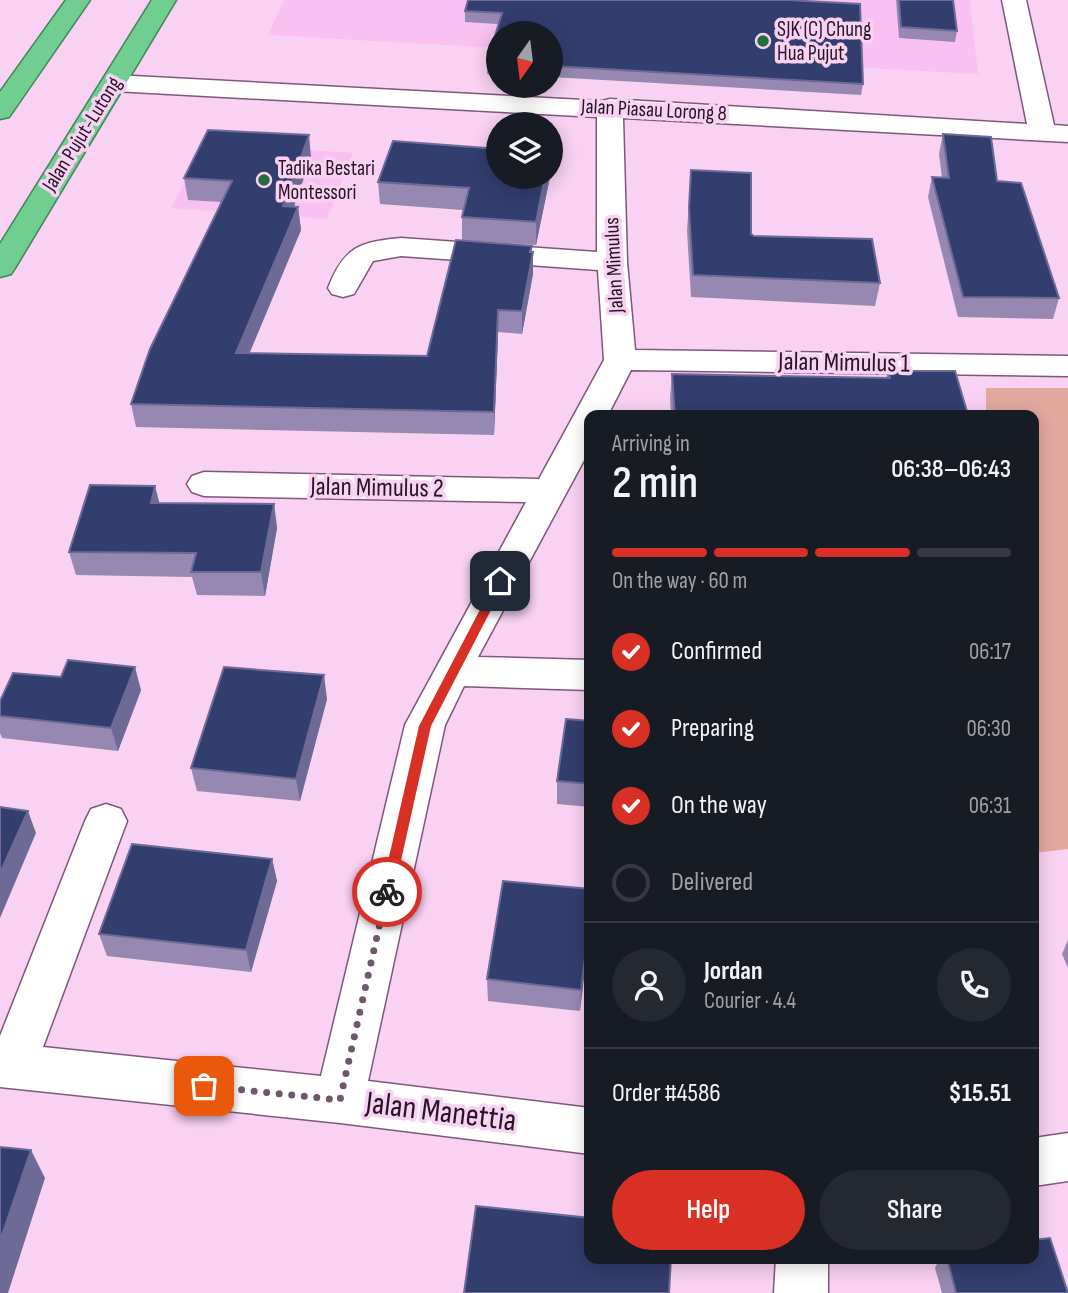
<!DOCTYPE html>
<html lang="en">
<head>
<meta charset="utf-8">
<style>
  :root { --surface:#171b24; --page:#242831; --text:#f1f3f6; --muted:#9ea1a6; --line:#363941; --accent:#d93025 }
  body { margin:0; font-family:"Sofia Sans Condensed",sans-serif; background:var(--page); color:var(--text); height:100vh; display:flex; flex-direction:column; font-size:26px; white-space:nowrap }
  * { box-sizing:border-box; margin:0 }
  p { font-size:23px; color:var(--muted) }
  .icon { flex:none; width:38px; height:38px; fill:none; stroke:currentColor; stroke-width:2; stroke-linecap:round; stroke-linejoin:round }
  .map { position:relative; flex:1; overflow:hidden }
  .side { position:absolute; left:584px; top:410px; width:455px; height:854px; display:flex; flex-direction:column; background:var(--surface); border-radius:14px; box-shadow:0 4px 18px #0003 }
  .side>* { flex:none }
  .needle { width:46px; rotate:194deg }
  .fabs { position:absolute; left:486px; top:21px; display:grid; gap:14px }
  .fabs a { display:grid; place-items:center; width:77px; height:77px; border-radius:50%; background:var(--surface); box-shadow:0 4px 18px #0003; font-size:35px }
  .pin { position:absolute; display:grid; place-items:center; width:60px; height:60px; color:#fff; margin:-30px; border-radius:14px; box-shadow:0 4px 10px #0006 }
  .courier { position:absolute; display:grid; place-items:center; width:70px; height:70px; margin:-35px; border:5px solid #d93025; border-radius:50%; background:#fff; color:#222; box-shadow:0 2px 9px #0007 }
  .head em { font-style:normal; font-weight:600 }
  .head div { display:flex; flex-direction:column-reverse }
  .head { display:flex; align-items:center; justify-content:space-between; height:119px; padding:0 28px }
  h1 { font-size:46px; font-weight:600; line-height:52px }
  .bar { display:grid; grid-template-columns:repeat(4,1fr); gap:10px 7px; align-content:center; height:84px; padding:0 28px }
  .bar i { height:9px; border-radius:5px; background:var(--line) }
  .bar .on { background:var(--accent) }
  .bar p { grid-column:span 4 }
  .line { display:flex; align-items:center; gap:18px; padding:0 28px; border-top:2px solid var(--line) }
  .line div { flex:1 }
  .round { display:grid; place-items:center; flex:none; width:74px; height:74px; border-radius:37px; background:var(--page) }
  ol { padding:0 28px; list-style:none }
  li { display:flex; align-items:center; gap:21px; height:77px }
  li p { margin-inline-start:auto }
  li .icon { padding:7px; border-radius:50%; background:var(--accent); color:#fff; stroke-width:4 }
  li:last-child { color:var(--muted) }
  li i { width:38px; height:38px; border:4px solid var(--line); border-radius:50% }
  .button { display:flex; gap:14px; margin-top:auto; padding:14px 28px }
  .button a { flex:1; height:80px; border-radius:42px; background:var(--accent); color:#fff; font-size:28px; font-weight:600; line-height:80px; text-align:center }
  .button a+a { background:var(--page); color:var(--text) }
  .map>svg:first-child { display:block }
</style>
</head>
<body>
<div class="map">
<svg width="1068" height="1293" viewBox="0 0 1068 1293">
  <rect width="100%" height="100%" fill="#f9d1f3"/>
  <g fill="#f9c1f1">
    <polygon points="284,0 970,0 978,74 551,51 551,33 499,33 499,48 268,35"/>
    <polygon points="205,143 353,153 327,219 171,208"/>
  </g>
  <polygon fill="#e3a99e" points="1068,388 1068,849 1034,853 1034,415 986,415 986,388"/>
  <g fill="none" stroke-linecap="round" stroke-linejoin="round">
    <defs>
      <g id="minor">
        <path d="M1002 0H1026L1054 125 1068 126V142L623 118 627 262 635 350 1068 356V376L631 370 608 415H590V449L478 657 590 660V690L464 686 445 725 368 1081 590 1108V1154L340 1123 0 1087V1036L85 821 91 809 106 804 121 809 127 821 43 1047 321 1076 405 725 526 502 204 496 192 492 187 484 192 476 204 472 539 479 604 360 598 270 401 256 373 261 354 294 343 297 332 294 328 288C344 247 359 242 401 238L597 252V117L114 91 105 88 101 83 105 78 114 75 602 101 610 99 1027 124Z"/>
        <polygon points="1068,1133 1068,1181 1034,1186 1034,1138"/>
        <polygon points="776,1258 828,1258 828,1293 774,1293"/>
      </g>
      <g id="trunk">
        <polygon points="66,0 90,0 9,117 0,119 0,92"/>
        <polygon points="152,0 176,0 15,268 11,274 0,277 0,244"/>
      </g>
    </defs>
    <use href="#minor" stroke="#81567b" stroke-width="3"/>
    <use href="#trunk" stroke="#3f8558" stroke-width="3"/>
    <use href="#minor" fill="#fff" fill-rule="evenodd"/>
    <use href="#trunk" fill="#70ce90" fill-rule="evenodd"/>
  </g>
  <g fill="#9688b0">
    <polygon points="468,0 863,84 861,95 551,77 551,33 499,33 499,74 487,74 487,62 498,24 465,22 465,11"/>
    <polygon points="896,0 953,0 957,31 955,42 899,38"/>
    <polygon points="943,134 997,181 1059,298 1053,319 958,317 928,197 932,177 942,178 939,154"/>
    <polygon points="311,157 294,207 298,207 301,230 249,353 427,356 532,246 533,274 522,334 498,332 494,435 136,427 131,404 221,202 188,200 184,178"/>
    <polygon points="691,170 754,236 880,283 875,306 691,297 687,231"/>
    <polygon points="499,177 550,177 536,245 462,240 462,217 463,210 380,204 378,182"/>
    <polygon points="888,371 968,415 671,415 670,398 672,374 886,378"/>
    <polygon points="159,503 274,504 277,528 265,596 197,595 192,577 76,575 69,552"/>
    <polygon points="141,690 118,751 2,738 0,733 0,701"/>
    <polygon points="327,699 300,801 197,791 191,768"/>
    <polygon points="590,721 590,807 557,804 557,781"/>
    <polygon points="272,859 277,881 251,972 107,956 99,934"/>
    <polygon points="590,889 580,1011 488,1001 487,979"/>
    <polygon points="1068,940 1068,968 1062,954"/>
    <polygon points="940,1258 1034,1258 1068,1293 942,1293 935,1268"/>
  </g>
  <g fill="#6e6a96">
    <polygon points="309,135 311,157 286,229 283,206"/>
    <polygon points="545,177 550,177 536,245 536,222"/>
    <polygon points="298,207 301,230 240,376 236,353"/>
    <polygon points="532,246 532,260 533,252 533,274 522,334 522,311"/>
    <polygon points="498,310 498,332 494,435 494,412"/>
    <polygon points="155,486 161,509 151,503"/>
    <polygon points="274,504 277,528 265,596 261,572"/>
    <polygon points="135,667 141,690 118,751 111,728"/>
    <polygon points="324,675 327,699 300,801 296,779"/>
    <polygon points="28,811 36,833 0,918 0,873"/>
    <polygon points="272,859 277,881 251,972 246,950"/>
    <polygon points="590,917 590,930 580,1011 581,990"/>
    <polygon points="31,1150 45,1178 8,1293 0,1293 0,1241"/>
  </g>
  <g fill="#323e6e" stroke="#6e6a96" stroke-width="2">
    <polygon points="468,0 788,0 860,4 863,84 551,66 551,33 499,33 499,63 487,62 502,13 465,11"/>
    <polygon points="899,0 953,0 957,31 901,27"/>
    <polygon points="208,130 309,135 283,206 298,207 236,353 427,356 456,240 532,246 530,252 533,252 522,311 498,310 494,412 131,404 150,349 232,181 184,178"/>
    <polygon points="943,134 991,137 997,181 1021,183 1059,298 963,297 932,177 949,178"/>
    <polygon points="393,141 499,149 499,177 545,177 536,222 462,217 469,188 378,182"/>
    <polygon points="691,170 751,173 751,234 754,236 872,239 880,283 693,275 689,208"/>
    <polygon points="888,371 955,371 968,415 675,415 672,374 890,378"/>
    <polygon points="90,485 155,486 151,503 274,504 261,572 191,572 196,553 69,552"/>
    <polygon points="68,660 135,667 111,728 0,716 0,701 13,673 61,677"/>
    <polygon points="224,667 324,675 296,779 191,768"/>
    <polygon points="566,719 590,721 590,784 557,781"/>
    <polygon points="0,807 28,811 0,873"/>
    <polygon points="132,844 272,859 246,950 99,934"/>
    <polygon points="503,881 590,889 590,917 581,990 487,979"/>
    <polygon points="0,1147 31,1150 0,1241"/>
    <polygon points="476,1206 590,1218 590,1258 671,1258 669,1293 464,1293"/>
    <polygon points="1050,1238 1068,1293 956,1293 947,1258 1034,1258 1034,1240"/>
  </g>
  <polygon fill="#d93025" points="500,577 506,581 431,726 394,892 387,897 383,896 381,892 419,726 495,581"/>
  <g fill="none" stroke-linecap="round" stroke-linejoin="round">
    <polyline stroke="#70576c" stroke-width="7" stroke-dasharray="0 12.6" points="204,1086 340,1100 387,892"/>
  </g>
  <g fill="#226f3d" stroke="#f9d1f3" stroke-width="2.5">
    <circle cx="763" cy="41" r="7"/>
    <circle cx="264" cy="180" r="7"/>
  </g>
  <g text-anchor="middle" dominant-baseline="central" stroke-width="7" stroke-linejoin="round" paint-order="stroke">
    <g font-size="21" fill="#261524" stroke="#f9d1f3" text-anchor="start">
      <text x="777" y="29">SJK (C) Chung<tspan x="777" dy="24">Hua Pujut</tspan></text>
      <text x="278" y="168">Tadika Bestari<tspan x="278" dy="24">Montessori</tspan></text>
    </g>
    <g font-size="21" fill="#261524" stroke="#f9d1f3">
      <text transform="translate(654 110) rotate(3)">Jalan Piasau Lorong 8</text>
      <text transform="translate(82 134) rotate(-58)">Jalan Pujut-Lutong</text>
      <text transform="translate(614 265) rotate(-93)">Jalan Mimulus</text>
    </g>
    <g font-size="26" fill="#261524" stroke="#f9d1f3">
      <text transform="translate(844 363) rotate(1)">Jalan Mimulus 1</text>
      <text transform="translate(377 488) rotate(1)">Jalan Mimulus 2</text>
    </g>
    <g font-size="32" fill="#261524" stroke="#f9d1f3">
      <text transform="translate(441 1112) rotate(7)">Jalan Manettia</text>
    </g>
  </g>
</svg>
<div class="fabs">
<a><svg class="needle" viewBox="-14 -14 28 28"><path d="M0-13l5 13h-10z" fill="#e53935"/><path d="M0 13l5-13h-10z" fill="#9ea1a6"/></svg></a>
<a><svg class="icon" aria-label="layers" viewBox="0 0 24 24"><path d="M12 4l9 5-9 5-9-5zM3 14l9 5 9-5"/></svg></a>
</div>
<div class="pin" style="left:204px;top:1086px;background:#ea580c"><svg class="icon" aria-label="bag" viewBox="0 0 24 24"><path d="M5 8h14l-1 12H6zM9 8a3 3 0 0 1 6 0"/></svg></div>
<div class="pin" style="left:500px;top:581px;background:#1f2937"><svg class="icon" aria-label="home" viewBox="0 0 24 24"><path d="M3 11l9-7 9 7M6 9v11h12V9"/></svg></div>
<div class="courier" style="left:387px;top:892px"><svg class="icon" aria-label="bike" viewBox="0 0 24 24"><circle cx="6" cy="16" r="4"/><circle cx="18" cy="16" r="4"/><path d="M6 16l4-8h5l3 8M10 8l3 8H6M13 5h3"/></svg></div>
<section class="side">
<div class="head"><div><h1>2 min</h1><p>Arriving in</p></div><em>06:38–06:43</em></div>
<div class="bar"><i class="on"></i><i class="on"></i><i class="on"></i><i></i><p>On the way · 60 m</p></div>
<ol>
<li><svg class="icon" aria-label="check" viewBox="0 0 24 24"><path d="M5 12l5 5 9-10"/></svg>Confirmed<p>06:17</p></li>
<li><svg class="icon" aria-label="check" viewBox="0 0 24 24"><path d="M5 12l5 5 9-10"/></svg>Preparing<p>06:30</p></li>
<li><svg class="icon" aria-label="check" viewBox="0 0 24 24"><path d="M5 12l5 5 9-10"/></svg>On the way<p>06:31</p></li>
<li><i></i>Delivered</li>
</ol>
<div class="line" style="height:126px"><a class="round"><svg class="icon" aria-label="person" viewBox="0 0 24 24"><circle cx="12" cy="8" r="4"/><path d="M4 21q1-7 8-7t8 7"/></svg></a><div><b>Jordan</b><p>Courier · 4.4</p></div><a class="round"><svg class="icon" aria-label="phone" viewBox="0 0 24 24"><path d="M5 4h4l2 5-3 2q2 4 5 5l2-3 5 2v4C11 20 4 13 5 4z"/></svg></a></div>
<div class="line" style="height:91px"><div>Order #4586</div><b>$15.51</b></div>
<div class="button"><a>Help</a><a>Share</a></div>
</section>
</div>
</body>
</html>
